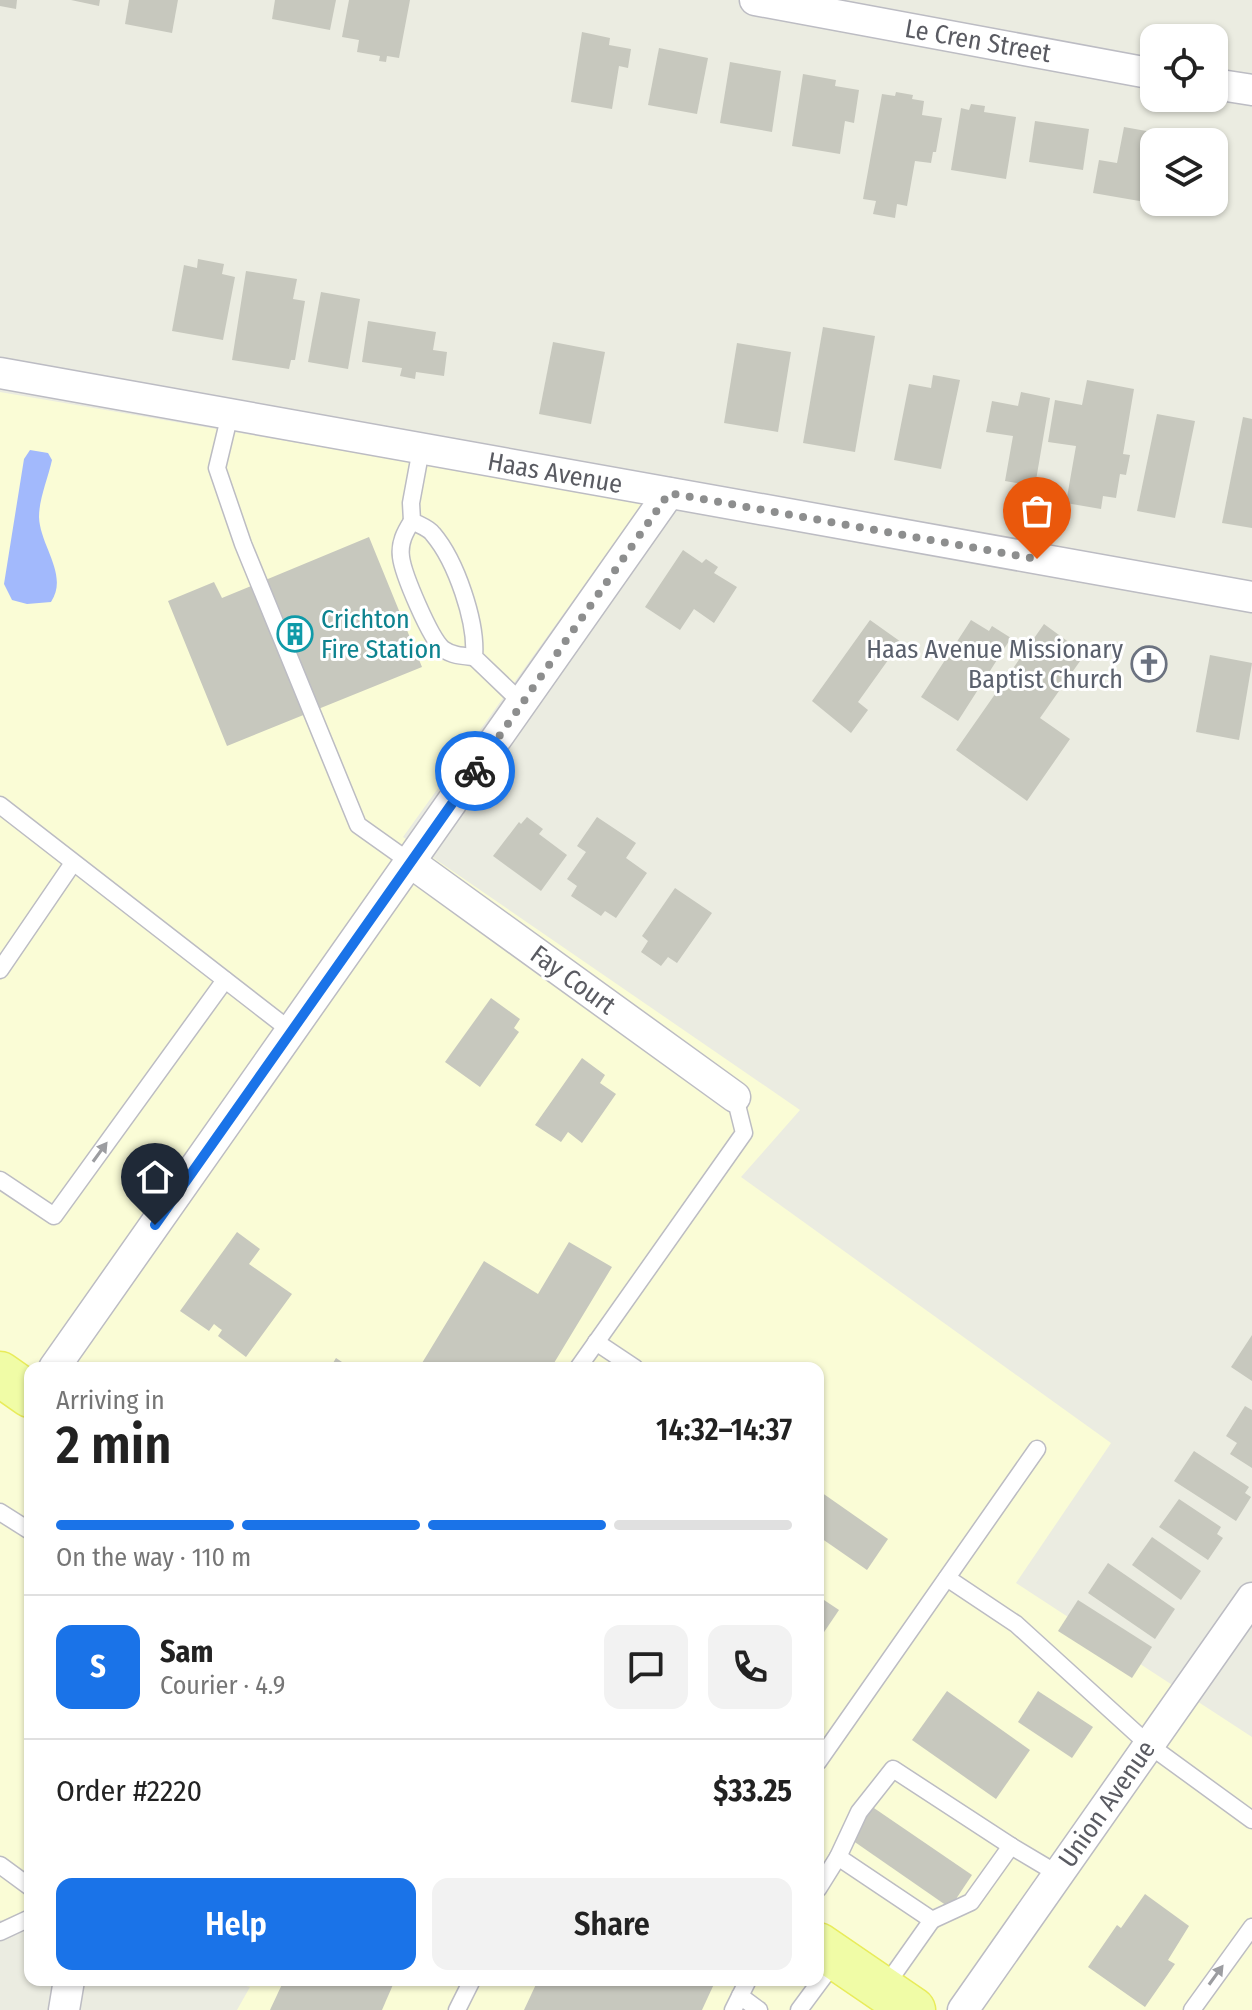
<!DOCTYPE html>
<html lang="en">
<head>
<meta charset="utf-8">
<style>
  :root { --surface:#fff; --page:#f2f2f2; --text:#222; --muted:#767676; --line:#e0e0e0; --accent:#1a73e8 }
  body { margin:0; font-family:"Fira Sans Condensed",sans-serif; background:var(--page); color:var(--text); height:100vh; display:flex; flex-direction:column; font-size:30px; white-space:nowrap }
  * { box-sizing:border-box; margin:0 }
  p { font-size:26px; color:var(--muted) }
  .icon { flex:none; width:44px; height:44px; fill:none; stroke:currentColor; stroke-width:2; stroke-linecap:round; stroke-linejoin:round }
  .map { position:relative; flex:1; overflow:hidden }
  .panel { position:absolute; left:24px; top:1362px; width:800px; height:624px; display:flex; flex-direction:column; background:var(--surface); border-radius:16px; box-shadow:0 2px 6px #0004 }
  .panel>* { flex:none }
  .fabs { position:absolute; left:1140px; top:24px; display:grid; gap:16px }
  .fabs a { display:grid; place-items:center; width:88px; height:88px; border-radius:16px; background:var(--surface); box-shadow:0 2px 6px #0004; font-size:40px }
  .pin { position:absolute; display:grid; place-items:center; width:68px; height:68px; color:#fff; margin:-82px -34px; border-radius:50% 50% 50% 0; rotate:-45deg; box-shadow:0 0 8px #0007 }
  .pin .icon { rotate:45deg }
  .courier { position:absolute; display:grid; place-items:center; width:80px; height:80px; margin:-40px; border:6px solid #1a73e8; border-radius:50%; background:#fff; color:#222; box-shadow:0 2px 10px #0007 }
  .head em { font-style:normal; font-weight:600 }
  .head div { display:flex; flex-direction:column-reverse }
  .head { display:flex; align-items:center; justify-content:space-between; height:136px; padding:0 32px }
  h1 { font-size:52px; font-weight:600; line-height:60px }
  .bar { display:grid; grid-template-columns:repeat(4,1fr); gap:12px 8px; align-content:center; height:96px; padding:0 32px }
  .bar i { height:10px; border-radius:6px; background:var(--line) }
  .bar .current { background:var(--accent) }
  .bar p { grid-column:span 4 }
  .line { display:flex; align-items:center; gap:20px; padding:0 32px; border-top:2px solid var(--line) }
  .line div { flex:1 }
  .round { display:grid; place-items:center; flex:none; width:84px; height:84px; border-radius:16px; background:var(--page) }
  .cta { display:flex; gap:16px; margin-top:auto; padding:16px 32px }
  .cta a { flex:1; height:92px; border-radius:16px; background:var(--accent); color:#fff; font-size:32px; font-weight:600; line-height:92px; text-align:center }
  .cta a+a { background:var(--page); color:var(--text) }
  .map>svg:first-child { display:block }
</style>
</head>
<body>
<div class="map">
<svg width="1252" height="2010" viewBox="0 0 1252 2010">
  <rect width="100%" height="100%" fill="#ebece1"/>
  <polygon fill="#fafcd6" points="0,392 644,502 403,837 800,1110 741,1177 1111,1443 1016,1583 1252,1737 1252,2010 237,2010 250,1987 223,1980 818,1980 818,1368 30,1368 30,1928 0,1920"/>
  <path fill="#a2b9fc" d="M30 450 48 453 52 460C48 478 39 499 39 517 40 546 69 575 51 602L27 604 12 600 4 584 24 459Z"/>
  <g fill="#c7c8be">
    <polygon points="0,0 17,0 16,9 0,6"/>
    <polygon points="71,0 100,0 99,6"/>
    <polygon points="129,0 178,0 172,33 125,24"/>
    <polygon points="275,0 336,0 330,30 272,19"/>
    <polygon points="349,0 410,0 399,58 387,56 386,62 379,61 380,56 357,52 359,40 342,37"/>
    <polygon points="582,32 610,38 609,45 631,49 628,68 619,66 612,109 571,102"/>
    <polygon points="659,48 708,58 697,114 648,105"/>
    <polygon points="730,62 781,71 772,132 720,123"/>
    <polygon points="803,74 836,80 835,86 859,90 854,123 845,121 840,154 792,146"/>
    <polygon points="896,92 913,95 912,99 924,101 922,115 942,118 936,152 933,152 931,163 915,161 907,206 897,204 895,218 873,214 876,201 863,199 882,94 895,96"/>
    <polygon points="971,104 985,106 984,112 1016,117 1006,179 951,170 961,108 969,110"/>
    <polygon points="1035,121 1089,129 1083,170 1029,162"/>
    <polygon points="1124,127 1163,134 1162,142 1154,142 1154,186 1151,203 1093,193 1099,160 1117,163"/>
    <polygon points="198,259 224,264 222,274 235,277 223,340 172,331 184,265 197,268"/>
    <polygon points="246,271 297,279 293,299 305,301 295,360 291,360 289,369 232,360"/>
    <polygon points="321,292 360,299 348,369 308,362"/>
    <polygon points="368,321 436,332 433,350 447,352 444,376 416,372 415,379 400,376 402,368 362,362"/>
    <polygon points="823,327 875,336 855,452 803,443"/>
    <polygon points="553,342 605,352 591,424 539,414"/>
    <polygon points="737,343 791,352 778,432 724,423"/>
    <polygon points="933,375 960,380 941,469 894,460 909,384 931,388"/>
    <polygon points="1087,380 1134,389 1123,454 1130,455 1126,475 1120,474 1116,498 1103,496 1101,509 1066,503 1076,446 1048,442 1055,400 1082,405"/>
    <polygon points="1021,392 1050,398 1035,486 1005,481 1013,436 986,432 992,401 1018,406"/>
    <polygon points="1157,414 1195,421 1175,518 1137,511"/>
    <polygon points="1243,417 1252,419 1252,528 1222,523"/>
    <polygon points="369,537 422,667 227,746 168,601 214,582 222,598"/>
    <polygon points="683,550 702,563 706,559 718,567 714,573 737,587 714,623 694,609 680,630 645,607"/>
    <polygon points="870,620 901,642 858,702 868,710 851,733 812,701"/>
    <polygon points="971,620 989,631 992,626 1011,638 958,721 921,697"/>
    <polygon points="1044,624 1085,654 1040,718 1070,739 1027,801 956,750"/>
    <polygon points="1210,655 1252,663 1239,740 1196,732"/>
    <polygon points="527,817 543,829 539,834 567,855 541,891 493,856 519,822 521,824"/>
    <polygon points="597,817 636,843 626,858 647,873 616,918 605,911 601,916 571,896 577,886 567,879 586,852 577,846"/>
    <polygon points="675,888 712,913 677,963 668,957 661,966 641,952 648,941 642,936"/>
    <polygon points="491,998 520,1019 514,1028 519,1032 480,1087 445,1062"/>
    <polygon points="582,1058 605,1075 600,1083 616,1094 582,1143 568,1132 561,1142 535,1125"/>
    <polygon points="237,1232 260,1249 249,1264 292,1294 246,1357 218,1336 222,1330 219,1328 214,1324 209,1331 180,1311"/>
    <polygon points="569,1242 612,1267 551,1368 419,1368 484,1261 538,1294"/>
    <polygon points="1252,1335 1252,1381 1231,1367"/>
    <polygon points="336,1358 351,1368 330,1368"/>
    <polygon points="1245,1406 1252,1410 1252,1468 1230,1454 1237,1443 1226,1436"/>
    <polygon points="1194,1451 1249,1487 1245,1493 1251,1497 1236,1521 1174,1481"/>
    <polygon points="818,1490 888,1539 867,1570 818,1536"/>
    <polygon points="1179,1499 1221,1527 1217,1534 1223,1538 1208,1560 1159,1527"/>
    <polygon points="1152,1537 1201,1571 1181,1600 1132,1565"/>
    <polygon points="1108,1563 1175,1609 1155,1639 1088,1593"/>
    <polygon points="818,1596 839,1610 818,1641"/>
    <polygon points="1078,1600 1152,1647 1132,1678 1058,1631"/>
    <polygon points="947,1691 1030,1750 996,1799 912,1740"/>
    <polygon points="1038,1691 1093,1727 1072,1758 1018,1722"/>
    <polygon points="871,1806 972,1875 950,1908 849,1838"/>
    <polygon points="1145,1894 1189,1926 1168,1960 1175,1964 1145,2007 1088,1967 1117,1925 1121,1928"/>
    <polygon points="284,1980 395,1980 382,2010 270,2010"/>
    <polygon points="538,1980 707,1980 714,1984 702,2010 524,2010"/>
  </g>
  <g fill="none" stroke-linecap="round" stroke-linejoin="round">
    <defs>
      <g id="lane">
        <polyline points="230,414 217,468 243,544 358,825 410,862"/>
        <path d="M421 449 411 503 412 521C419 525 429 528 433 534 456 561 477 622 474 657L522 703"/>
        <path d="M412 521C405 532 399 543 401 557 403 574 430 638 443 649 453 656 463 656 474 657"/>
        <polyline points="0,805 291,1031"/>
        <polyline points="0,970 73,863"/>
        <polyline points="0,1180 54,1216 225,980"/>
        <polyline points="596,1342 635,1368"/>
        <polyline points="578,1368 744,1133 735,1097"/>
        <polyline points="0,1512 30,1531"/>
        <polyline points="947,1578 1016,1624 1149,1745 1252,1820"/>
        <polyline points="818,1762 1037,1449"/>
        <polyline points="838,1857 859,1812 893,1769 1011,1846"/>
        <polyline points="0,1865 30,1887"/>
        <polyline points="818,1889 838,1857 932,1920 884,1988"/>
        <polyline points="932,1920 971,1902 1011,1846 1058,1874"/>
        <polyline points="0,1932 30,1918"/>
        <polyline points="740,1996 759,2010"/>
        <polyline points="457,2010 472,1980"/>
        <polyline points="733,2010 748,1980"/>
        <polyline points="799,2010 836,1960"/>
        <polyline points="1192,2010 1252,1927"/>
      </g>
      <g id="street">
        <polyline points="755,0 1154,74"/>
        <polyline points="1214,84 1252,90"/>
        <polyline points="0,373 1252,597"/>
        <polyline points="410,862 735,1097"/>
        <polyline points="54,1368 669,493"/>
        <polyline points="64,2010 69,1980"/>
        <polyline points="963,2010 1252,1598"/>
      </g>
      <g id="primary">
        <polyline points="0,1374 30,1395"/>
        <polyline points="818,1945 913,2010"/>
      </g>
    </defs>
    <use href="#lane" stroke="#bcbcc3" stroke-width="19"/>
    <use href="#street" stroke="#bcbcc3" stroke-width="33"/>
    <use href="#primary" stroke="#e9ec5a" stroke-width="47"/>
    <use href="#lane" stroke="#fff" stroke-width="16"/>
    <use href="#street" stroke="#fff" stroke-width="30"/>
    <use href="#primary" stroke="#f0fca6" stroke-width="44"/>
  </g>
  <defs><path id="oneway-solid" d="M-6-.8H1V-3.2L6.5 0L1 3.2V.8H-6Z" transform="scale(2)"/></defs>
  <g fill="#9c9da1">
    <use href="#oneway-solid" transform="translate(100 1152) rotate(-54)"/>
    <use href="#oneway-solid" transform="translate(1216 1975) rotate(-54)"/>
  </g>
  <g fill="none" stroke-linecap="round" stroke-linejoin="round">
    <polyline stroke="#8d8e8e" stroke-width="8" stroke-dasharray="0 14.4" points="475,771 669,493 1037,559"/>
    <polyline stroke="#1a73e8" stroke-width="10" points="155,1225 475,771"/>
  </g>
  <defs>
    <symbol id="building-ring" viewBox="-11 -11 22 22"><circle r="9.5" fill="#fff" stroke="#0f9aa8" stroke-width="1.5"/><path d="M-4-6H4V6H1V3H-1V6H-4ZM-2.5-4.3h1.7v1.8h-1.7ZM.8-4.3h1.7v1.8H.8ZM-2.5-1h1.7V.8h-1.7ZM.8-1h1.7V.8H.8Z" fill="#0f9aa8"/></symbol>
    <symbol id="church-ring" viewBox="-11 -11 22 22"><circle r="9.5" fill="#fff" stroke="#6b7280" stroke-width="1.5"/><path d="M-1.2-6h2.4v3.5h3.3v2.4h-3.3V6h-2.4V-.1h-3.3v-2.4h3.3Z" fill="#6b7280"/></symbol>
  </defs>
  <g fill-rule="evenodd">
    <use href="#building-ring" x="275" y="614" width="40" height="40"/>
    <use href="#church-ring" x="1129" y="644" width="40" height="40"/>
  </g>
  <g text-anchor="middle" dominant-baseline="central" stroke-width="6" stroke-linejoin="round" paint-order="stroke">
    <g font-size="26" fill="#5a5b62" stroke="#fff">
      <text transform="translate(978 41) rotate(10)">Le Cren Street</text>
      <text transform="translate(555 473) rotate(10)">Haas Avenue</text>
      <text transform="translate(573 980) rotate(36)">Fay Court</text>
      <text transform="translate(1107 1804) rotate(-55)">Union Avenue</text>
    </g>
    <g font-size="26" fill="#0d838f" stroke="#fff" text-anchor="start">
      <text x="321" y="619">Crichton<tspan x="321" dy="30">Fire Station</tspan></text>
    </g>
    <g font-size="26" fill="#5b616d" stroke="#fff" text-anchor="end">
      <text x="1123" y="649">Haas Avenue Missionary<tspan x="1123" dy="30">Baptist Church</tspan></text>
    </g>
  </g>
</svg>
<div class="fabs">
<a><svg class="icon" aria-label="locate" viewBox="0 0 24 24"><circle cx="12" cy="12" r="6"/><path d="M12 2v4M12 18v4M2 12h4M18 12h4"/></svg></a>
<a><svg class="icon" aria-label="layers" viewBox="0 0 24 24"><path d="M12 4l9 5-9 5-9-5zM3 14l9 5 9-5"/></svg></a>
</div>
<div class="pin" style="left:1037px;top:559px;background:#ea580c"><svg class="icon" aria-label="bag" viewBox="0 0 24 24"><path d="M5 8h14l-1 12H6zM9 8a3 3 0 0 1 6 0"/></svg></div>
<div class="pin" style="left:155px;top:1225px;background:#1f2937"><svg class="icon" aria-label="home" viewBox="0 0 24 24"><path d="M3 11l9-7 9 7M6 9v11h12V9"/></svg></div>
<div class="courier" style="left:475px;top:771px"><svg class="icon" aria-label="bike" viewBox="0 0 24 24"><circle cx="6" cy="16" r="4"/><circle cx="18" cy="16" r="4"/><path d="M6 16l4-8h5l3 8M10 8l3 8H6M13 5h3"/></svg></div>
<section class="panel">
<div class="head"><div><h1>2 min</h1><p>Arriving in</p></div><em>14:32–14:37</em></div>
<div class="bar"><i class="current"></i><i class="current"></i><i class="current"></i><i></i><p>On the way · 110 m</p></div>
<div class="line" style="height:144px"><b class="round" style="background:var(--accent);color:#fff">S</b><div><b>Sam</b><p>Courier · 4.9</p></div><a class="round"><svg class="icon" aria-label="chat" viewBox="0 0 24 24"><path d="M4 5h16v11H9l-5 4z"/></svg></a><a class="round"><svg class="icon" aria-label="phone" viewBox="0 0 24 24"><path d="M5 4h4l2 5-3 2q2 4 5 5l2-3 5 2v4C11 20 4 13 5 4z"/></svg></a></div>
<div class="line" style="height:104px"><div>Order #2220</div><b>$33.25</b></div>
<div class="cta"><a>Help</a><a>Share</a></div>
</section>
</div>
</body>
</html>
